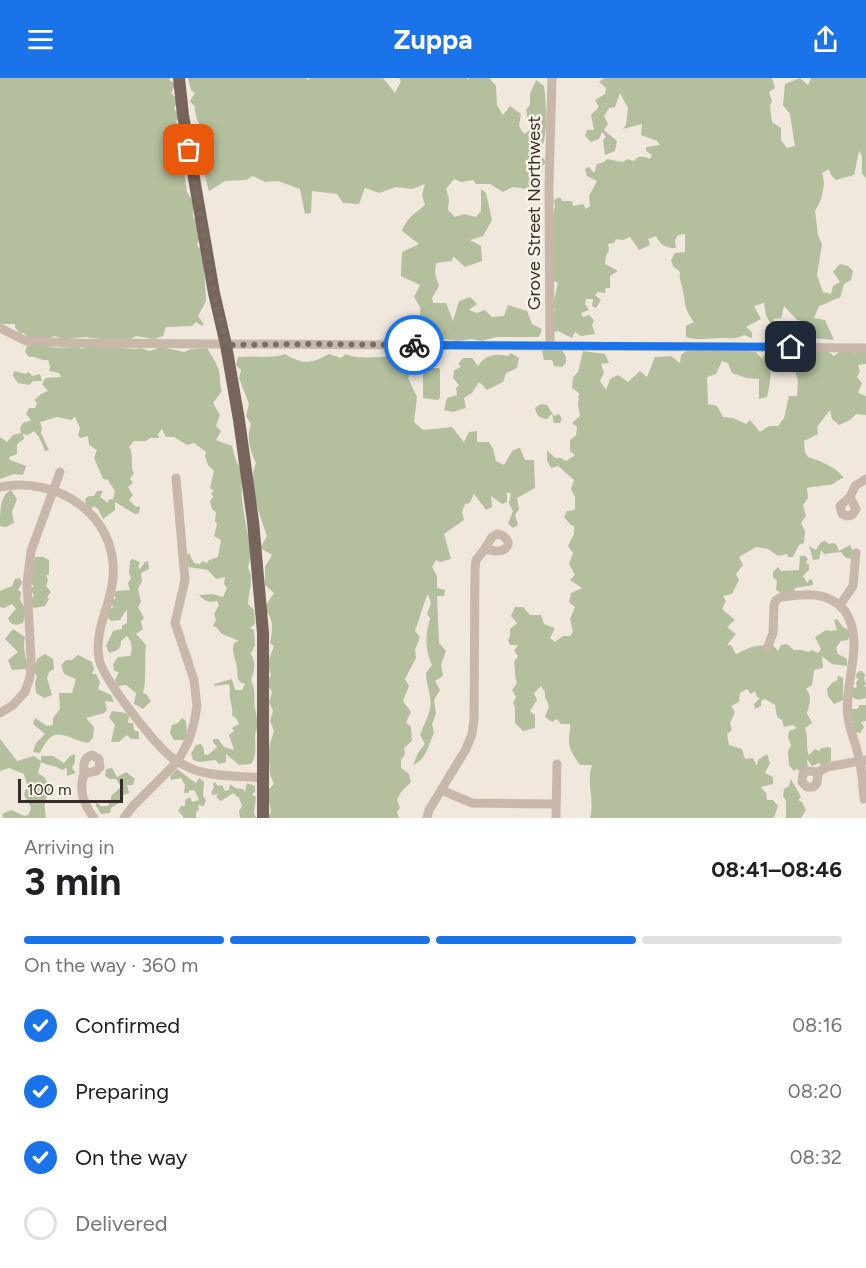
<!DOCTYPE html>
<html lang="en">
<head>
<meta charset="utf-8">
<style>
  :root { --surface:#fff; --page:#f2f2f2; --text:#202124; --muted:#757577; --line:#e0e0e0; --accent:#1a73e8 }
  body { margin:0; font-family:Figtree,sans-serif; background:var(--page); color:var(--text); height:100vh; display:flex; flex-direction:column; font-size:22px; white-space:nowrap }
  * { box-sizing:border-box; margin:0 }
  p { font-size:20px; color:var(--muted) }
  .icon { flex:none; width:33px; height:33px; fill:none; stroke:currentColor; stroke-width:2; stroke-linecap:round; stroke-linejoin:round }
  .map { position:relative; height:740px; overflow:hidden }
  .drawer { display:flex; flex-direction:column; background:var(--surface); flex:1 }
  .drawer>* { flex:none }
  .scale { position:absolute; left:18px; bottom:15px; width:105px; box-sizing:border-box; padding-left:6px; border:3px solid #362d29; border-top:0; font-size:16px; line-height:21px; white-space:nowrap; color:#362d29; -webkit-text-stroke:4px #f9f2e9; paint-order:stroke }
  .pin { position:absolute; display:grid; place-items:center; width:51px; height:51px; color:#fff; margin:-26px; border-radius:12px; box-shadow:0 3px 9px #0006 }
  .courier { position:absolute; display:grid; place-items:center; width:60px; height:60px; margin:-30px; border:4px solid #1a73e8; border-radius:50%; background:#fff; color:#222; box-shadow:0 2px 8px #0007 }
  .summary em { font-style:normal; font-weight:700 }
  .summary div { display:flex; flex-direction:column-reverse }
  .summary { display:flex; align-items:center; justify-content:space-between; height:102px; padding:0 24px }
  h1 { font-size:39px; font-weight:700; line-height:45px }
  .bar { display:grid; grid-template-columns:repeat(4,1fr); gap:9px 6px; align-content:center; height:72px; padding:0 24px }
  .bar i { height:8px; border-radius:4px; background:var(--line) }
  .bar .active { background:var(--accent) }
  .bar p { grid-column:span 4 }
  ol { padding:0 24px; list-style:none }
  li { display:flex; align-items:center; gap:18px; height:66px }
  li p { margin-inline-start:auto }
  li .icon { padding:6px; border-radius:50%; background:var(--accent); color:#fff; stroke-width:4 }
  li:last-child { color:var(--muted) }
  li i { width:33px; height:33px; border:3px solid var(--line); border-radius:50% }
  header { display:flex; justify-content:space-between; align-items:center; height:78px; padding:0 24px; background:var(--accent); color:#fff; font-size:27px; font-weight:700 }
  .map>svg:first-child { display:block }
</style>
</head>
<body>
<header><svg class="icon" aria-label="menu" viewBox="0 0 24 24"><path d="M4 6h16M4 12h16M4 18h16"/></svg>Zuppa<svg class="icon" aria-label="share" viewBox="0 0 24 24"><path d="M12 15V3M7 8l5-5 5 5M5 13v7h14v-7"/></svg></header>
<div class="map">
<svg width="866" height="740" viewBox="0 0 866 740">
  <rect width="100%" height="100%" fill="#f1e8dd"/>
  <g fill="#b3bf9d">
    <path d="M0 0H170L169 2 176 6 171 15 178 22 174 31 179 37 176 44 182 51 177 62 182 73 180 80 172 86 175 88H183L187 114 193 124V139C202 147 202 156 197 167L203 174 206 223 198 238 204 246 202 248 196 244 192 248 166 249 163 258 154 261 136 258 126 264 85 259 64 261 55 258 47 261 45 267C53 271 67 270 77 268L82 271 89 267 135 271 141 270 150 273 161 269 184 274 191 271 207 270C211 277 217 285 219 293 221 300 219 306 222 313L213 325 220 337 216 348 221 353 216 362 232 368 236 383 243 395C239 410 244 436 247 452 247 457 251 460 251 465 251 473 250 482 248 490 255 501 248 514 248 526L254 532 255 546 250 550 254 552 255 567 251 576C256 586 255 592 251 602 257 616 253 618 255 630 256 636 258 642 257 649 257 653 255 654 255 658 255 667 257 678 251 686L239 687 226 676V684L219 686 215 682 199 684 193 682 191 675 196 667 201 666 204 671V676L208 677 217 669 213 664V661H218L224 669 234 672 229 657 234 653 232 650 239 646 236 640 232 638C233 630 231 627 230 620 229 614 231 611 229 606L214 608V606L232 601 235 612H242L245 606 240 604C236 598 238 596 237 590 236 580 231 576 234 565L239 563 222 556 216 549 213 548 216 542 214 536 219 527 217 523C209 525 204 523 199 517L213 516 223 519 227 510 224 506 225 499 216 501 208 492 189 489 186 478 189 475 194 485 200 486 202 483 207 485 209 482 218 479 221 462 214 458 217 446 215 443 216 434 212 431 210 423 213 419 211 415 214 413 210 410 214 393 208 387 205 378 206 374 194 365 187 367 174 359H166L162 351 158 356 159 360H150L146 363H134L129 369C135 378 129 387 134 395L130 401 133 405 128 409 133 417 129 422 136 429 140 428 139 435 135 436 115 424V432L103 441 98 431 94 428 91 431 86 427 85 421 89 418H94L97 413H103L100 419 108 425V422L113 421 115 413 108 402 103 401 94 380 97 372 89 367 88 358 81 360 78 358 80 350 75 339 71 342 57 339 40 344 42 350 41 355 49 372 45 373 39 359 34 353 28 357 23 356 24 361 17 366V376L9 379 10 382 26 388 23 397 14 396 0 401V359L7 364 13 357 21 355 20 350 23 345 31 342 26 336 29 330H35L37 325 34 322 41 316 48 313 42 306 45 300 61 299 59 295 49 293 50 288 48 282C40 283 36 278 29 279L25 274 27 268 34 267 24 255 21 256 15 250V246H0Z"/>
    <path d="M188 0H305L309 2 310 0H383L395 15 401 3 399 0H467V2L469 0H489L496 8 497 27 503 37 510 28 521 36 519 48 524 56 530 52 526 32 530 27V16L536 2 544 8C546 27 549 57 540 74L546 85 534 96 540 106 534 112 513 109 503 114 490 106H476L473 102 461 104 454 101 446 111 449 121 448 132 455 139 464 136 476 139 481 133V111L486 115 492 142 483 158 470 162 481 168 482 183 465 189 453 178 452 183 436 185 435 196 439 208 432 220 433 225H446L453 243 459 223 470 219 477 226 469 232 477 235 485 232 492 239 504 238 508 227 527 233 532 246 542 251 539 259H496L482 263 471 261 458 263 428 259 421 253 420 229 414 219 420 207 401 198 402 174 419 166 402 153C406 141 415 135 425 127L422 117 425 106 412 111 396 109 379 115 365 110 359 126 343 125 337 116 312 113 311 135 305 136 300 111 278 103 265 104 253 98 246 102 225 103 209 113C202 89 202 75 201 51 200 44 195 42 195 29L190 23 195 15 191 12Z"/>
    <path d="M605 0H772L775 10 769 14 772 23 770 28 772 44 781 50V62L787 70 795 68 790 36 783 27 785 6 800 0 808 7 811 0H866V100L862 96V78L859 73 854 97 836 102 831 97 829 91 822 95C827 106 821 124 815 133L818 157 822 166 817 197 823 214 831 216 833 208 840 204 833 194 840 186 848 188 853 193 851 202 844 206 840 220C832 221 828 226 819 228L814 240 825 242 834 262 811 260 804 244 797 242 784 228 781 240 773 241 778 251 786 252 790 255 784 259 775 255 773 249 766 238 764 225 754 228 761 241 746 249 752 254V260L744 257C734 262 731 260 721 260 708 260 698 263 686 259V248L694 244C683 230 686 224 682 209 681 203 679 202 680 194L673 188 671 182 675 175 685 174V156L678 157 675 162 676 170C666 170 661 168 656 158L648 161 650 167 639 172 630 159 623 162 616 161 614 165 608 166 609 172 606 178 605 186 618 193 610 198V210H606L605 215 598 214 595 217 601 222 596 230 592 228 593 221H586L585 226 589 232 581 235 583 239 589 237 594 242 592 247 595 256 581 258 575 254 572 260 558 253 554 254 552 235 556 231 552 230 558 205 553 202 552 143 555 128 554 122 560 119 562 123H572L573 128 583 126 586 131 590 128 589 118 597 103 587 98 585 91 589 89 594 95 597 86 604 84 607 81 623 84 627 81 634 83C639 77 643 78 650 81L652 77 646 73V69L660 67 657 63 641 57 642 46 623 51 626 47 628 30 620 15 615 29 609 30 604 38 608 46 604 52 617 63 615 73 605 77 603 62 606 59 602 54 599 61 591 64 585 58 587 52H594L591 37 599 29 595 22 605 16 606 10 599 4Z"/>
    <polygon points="559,267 566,279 566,285 562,289 554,288 552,282 544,282 542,273 549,268"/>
    <path d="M739 268 752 274H756L762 281 765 276C774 287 770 306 767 319L759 321V301L747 300 732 295 728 285 722 283 716 296 707 299 708 326 717 328 723 339 733 340 746 346 750 342 760 354 769 348H778L784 340 789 318H797L798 302 794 290 797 284 794 279V274L826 272 834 278C846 268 847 276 857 274 860 273 863 272 866 272V286L858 287 860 293 857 299 862 305 858 315 866 318V337L856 336 850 342 839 347 832 341 830 332 817 349 818 356 804 363 805 374 808 379C821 383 837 390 844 400 838 401 835 406 829 407 822 408 815 408 807 410L808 420 803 427 806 438 801 445 805 453 804 465 799 467 793 479H788L787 476 778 478 768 471 756 469 739 479 743 487 736 496 739 502 732 516 723 518 726 523 722 531 735 542 727 549 736 556 727 567H731L736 576C755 567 751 568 773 567L778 573 781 567 787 566 794 572H802L808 574 812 572 818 575 821 571 815 559 826 552 831 553 837 552 834 542 837 541 843 549 851 553 848 562 841 563 836 570 838 576 847 581V588L832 586 822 578 823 590 814 592 812 607 806 611C813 619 809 626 807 635L812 645 805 650C809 659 805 669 809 677L815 671 820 673V671L827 669 831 670V683L821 687 819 685 812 688 807 681 808 691 800 694 797 691 794 693 789 687 788 673 791 667 788 660 789 653 797 650 793 647 784 649 782 642 777 639 775 627 765 621 761 623V628L755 631 754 626 760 620 757 619 755 613 751 616 747 611 740 615 739 624 731 628 735 634 730 645 732 652 727 656 729 667 742 671 745 681 753 680 757 688 758 682 767 676 770 685 765 695 773 699V706L761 709 766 715 767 722H773L778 728 774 740H590C595 723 586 705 592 687H580C575 679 568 671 569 661 569 655 571 652 570 646H561L557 641 552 644 545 639 549 628 545 619V614L541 608 534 615 537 622 530 633 535 637V650L523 653 515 645V629L513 625 516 619 512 612 517 605C514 598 516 592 514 584L518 578 514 573 518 567H510L508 562 510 558V551L517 545 511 538 515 529H523L530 537H541L544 546 555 550 550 560 555 564 563 558H570L573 554 570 541 575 529 569 524 571 515 582 510 570 502 575 497 569 486 573 475 568 468 574 456V448L571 447 564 439 567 433 575 432V419L571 411 574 402 558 388 551 390 547 382V372L555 380H561L566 383 575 377 570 373V362L576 357 577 349 572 345 580 338 578 327 579 315 572 310 573 299 578 294 583 273 605 276 609 285 601 286 604 295 600 303 606 312 610 301 618 297 628 304 640 293 647 299 655 279 671 278 680 285 681 277 688 272Z"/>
    <path d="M511 275 519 280 517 290 506 295 503 304 487 312 479 304 472 315 464 320 466 330 453 334 444 332 447 320 457 317 456 310 459 307 453 300 454 292 461 289 458 286 463 280H472L478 288C485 277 495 275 508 278Z"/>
    <path d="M285 276C303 287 311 286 329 276L341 280 346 276C359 283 383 277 400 279L412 291 408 300 417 319 414 344 423 352 452 349 464 364 469 354 477 353V364H489L493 371 496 383 504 387 513 372 520 370 525 382H534L535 410 517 420 519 431 515 437 518 447 513 450 508 446 513 433 509 425 511 416 507 414V424L502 426 491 418 492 429 486 432 474 416 470 425 465 426 462 434 464 442 444 456 451 481 440 484 436 482 432 489 437 498V510L445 512 444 518H437L439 565 446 573 441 587 443 598 435 603 440 612 434 622 436 636 432 646 434 655C428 667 427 681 413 687L418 675 425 666 420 657C424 645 433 632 430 619 429 610 426 604 426 595L432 587C425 573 425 556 430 541L427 535 431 526 428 516C422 529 420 540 415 553L420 559 415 572 416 580 405 601 409 608 403 623 411 634 406 644 411 649 412 663 404 670 405 676 401 682V690L409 696 411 704 401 714 397 722 400 730 397 734 399 740H267L271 734 267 713 274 706 270 697 268 672 274 653 270 643 273 633 269 624 272 614 267 605 271 597 267 586 274 568 270 565C273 551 274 541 264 530L274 515 265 507V489L272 477 260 470 267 458C260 439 247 403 256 385 250 372 246 360 251 346L246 338 249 326 239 300 241 292 236 287 238 279C252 277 274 281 285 276Z"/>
    <polygon points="425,290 439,290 440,292 440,320 438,322 423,320 423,291"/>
    <polygon points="14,293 25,296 29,294 32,298 40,296 42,303 33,303 29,307 18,305 13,298"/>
    <path d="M541 326 547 327 554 338 559 336 562 341 560 345H554L552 336 547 341C539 340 537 338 535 330Z"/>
    <path d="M11 412 17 421 12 434 14 445 6 449 0 448C0 434 0 417 11 412Z"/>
    <polygon points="825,463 829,466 832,465 836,466 839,473 850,467 855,477 850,481 845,479 841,474 824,476 821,472 819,481 813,482 809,468 816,472 821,464"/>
    <polygon points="800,478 805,478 808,481 806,484 809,487 809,492 803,498 807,505 810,501 813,503 813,507 795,510 794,514 786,517 776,512 777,503 773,499 773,494 778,489 781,493 799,492"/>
    <polygon points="35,479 43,479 49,482 49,497 46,497 48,502 46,508 51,514 47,519 49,521 45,528 34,530 30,523 34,517 30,511 34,508 30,505"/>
    <path d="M132 481 140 484 138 489 140 491 145 484 148 483 149 491 141 495 142 503 138 511 141 524 138 529 144 540 141 543 143 551 136 556 146 567C144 581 147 602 143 615L146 616 151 623 143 631 134 626 136 615 126 607 118 608 115 602 119 594 114 593 113 586 118 579 130 578C133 571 132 564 127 558L121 563C121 572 116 573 109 575L106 568 113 553 122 551V548L127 545V531L120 542 111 543 107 539V534L114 528 109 527 110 523 116 520 113 516 115 513 130 512 128 505 131 500 129 495 130 483Z"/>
    <polygon points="20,500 22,505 18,512 21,514 20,522 26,532 23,545 16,547 10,545 8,540 16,531 12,526 4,530 0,529 0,513 12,508 15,501"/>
    <path d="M13 551 25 559C22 570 27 579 27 591L12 592 8 582 18 574 5 561Z"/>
    <polygon points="45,576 53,581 54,591 49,594 47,600 52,617 44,620 36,615 35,605 37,598 33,593 37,581"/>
    <path d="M78 577 92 584 94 591 92 596H96L100 604 98 611 111 617 114 624 105 623 107 632 104 635 86 640 94 649 93 660 88 665C64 660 54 644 40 675L33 674 36 665 45 656 33 646 35 640 47 648 53 647V640L60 631 59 615H72L76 601 64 596 61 587 66 582H72Z"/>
    <polygon points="859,593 862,593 865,597 864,600 866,606 864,608 866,609 866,620 858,622 852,619 851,611 857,609 856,605 858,601 855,598"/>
    <polygon points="839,598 843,600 843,622 834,626 828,618 827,611 833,604 838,602 837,599"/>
    <polygon points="860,627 866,627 866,643 861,644 864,649 860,655 855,654 850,651 854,644 849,639 852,631 857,631"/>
    <polygon points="112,633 126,635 129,638 128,645 133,645 134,652 139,654 139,661 131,661 127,657 119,664 111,664 115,647 109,639"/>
    <polygon points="182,640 186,643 187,657 184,662 174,662 170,655 172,647 178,645"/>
    <path d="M0 661 17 683 34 678 41 683V678H53L64 685 70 678 75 676V684L72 690 76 695 67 698V690L62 692C55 687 48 688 41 684L38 695 45 700 51 712C44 721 44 729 46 740H3L2 736 11 732 25 738 29 736 31 729 24 717 27 706 24 696 9 690 0 693Z"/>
    <polygon points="112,690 117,699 126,694 135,701 133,707 127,707 129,715 121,718 119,725 111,730 110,735 101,736 96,728 96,724 101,728 108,728 112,717 121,709 116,701 110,701 105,698 106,691"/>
    <polygon points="177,691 196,705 199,700 204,704 203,718 206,722 204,728 198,727 199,732 196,734 196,740 183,740 183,738 178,733 181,728 185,728 185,722 190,719 192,724 199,722 195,713 190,712 188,715 184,715 185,707 181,700 171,702 170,698"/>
    <polygon points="791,701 801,719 798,722 802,724 806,732 801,740 786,740 786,723 783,718 784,711 789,708"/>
    <polygon points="215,704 218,708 222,707 225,713 229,712 230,706 235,710 243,711 245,714 247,705 255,708 255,714 252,716 256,719 254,735 256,740 240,740 239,733 242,728 239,720 233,715 221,723 216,719 218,716 213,717 211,715 214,709 213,706"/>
  </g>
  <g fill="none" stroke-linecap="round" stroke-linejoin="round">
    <g stroke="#c8b8a9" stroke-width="9">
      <polyline points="0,250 26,263 77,265 866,270"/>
      <polyline points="550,267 549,107 552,0"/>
      <path d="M0 409C58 398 118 437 113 500 111 527 94 551 99 580 101 599 155 666 171 679 178 684 187 689 195 692 216 699 241 698 263 700"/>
      <polygon points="850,419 856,431 852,437 847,438 842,436 840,428"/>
      <polyline points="850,419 855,408 866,401"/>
      <path d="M497 456C505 457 514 466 503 472 498 475 490 471 484 472L492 459Z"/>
      <polyline points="840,527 853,508 856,475"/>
      <path d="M767 571 773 555 774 527 776 522 781 519C803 516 828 512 845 533 866 565 843 604 848 640 850 653 856 666 859 680 862 693 863 707 864 721"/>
      <polyline points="0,635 13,627 25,614 30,599 31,580 27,505 31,473 60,394"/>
      <path d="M92 677 99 681 100 689 96 693 84 696C84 688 82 680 92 677Z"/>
      <polygon points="807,693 818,694 817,705 813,709 807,709 802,704 803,696"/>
      <polyline points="818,694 827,689 866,682"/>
      <path d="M84 696C78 712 84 727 94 740"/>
      <polyline points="441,712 472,725 556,726"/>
      <polyline points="124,740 133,728 178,683 189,662 194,645 197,628 194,602 175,545 185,502 176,400"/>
      <polyline points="427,740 429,732 466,671 472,656 474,641 475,491 476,482 484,472"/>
      <polyline points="556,740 557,686"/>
    </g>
    <polyline stroke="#77655b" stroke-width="12" points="179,0 183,37 214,215 226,267 239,342 253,443 263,555 263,740"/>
  </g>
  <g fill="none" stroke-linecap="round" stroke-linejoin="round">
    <polyline stroke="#776e68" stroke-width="6" stroke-dasharray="0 10.8" points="189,72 214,215 226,267 312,266 414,267"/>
    <polyline stroke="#1a73e8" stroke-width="8" points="414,267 791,269"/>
  </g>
  <g text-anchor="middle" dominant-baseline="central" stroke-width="5" stroke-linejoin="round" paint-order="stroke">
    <g font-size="18" fill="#362d29" stroke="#f9f2e9">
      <text transform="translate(534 135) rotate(-90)">Grove Street Northwest</text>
    </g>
  </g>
</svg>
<div class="scale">100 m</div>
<div class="pin" style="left:189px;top:72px;background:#ea580c"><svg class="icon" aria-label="bag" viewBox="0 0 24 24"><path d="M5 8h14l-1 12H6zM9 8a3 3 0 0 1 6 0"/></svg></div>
<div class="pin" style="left:791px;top:269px;background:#1f2937"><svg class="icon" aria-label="home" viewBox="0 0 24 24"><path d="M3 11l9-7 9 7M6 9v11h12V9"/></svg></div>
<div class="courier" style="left:414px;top:267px"><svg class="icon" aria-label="bike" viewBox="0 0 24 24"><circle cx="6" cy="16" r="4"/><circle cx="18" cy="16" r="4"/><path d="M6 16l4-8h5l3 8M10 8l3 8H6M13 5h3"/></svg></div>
</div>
<section class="drawer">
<div class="summary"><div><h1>3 min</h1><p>Arriving in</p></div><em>08:41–08:46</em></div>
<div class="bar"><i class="active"></i><i class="active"></i><i class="active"></i><i></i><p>On the way · 360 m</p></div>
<ol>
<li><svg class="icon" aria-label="check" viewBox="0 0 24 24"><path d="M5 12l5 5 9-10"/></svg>Confirmed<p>08:16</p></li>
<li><svg class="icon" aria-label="check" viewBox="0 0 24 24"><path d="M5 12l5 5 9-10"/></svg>Preparing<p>08:20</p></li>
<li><svg class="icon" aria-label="check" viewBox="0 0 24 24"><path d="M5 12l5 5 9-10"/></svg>On the way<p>08:32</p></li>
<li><i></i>Delivered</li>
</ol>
</section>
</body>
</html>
